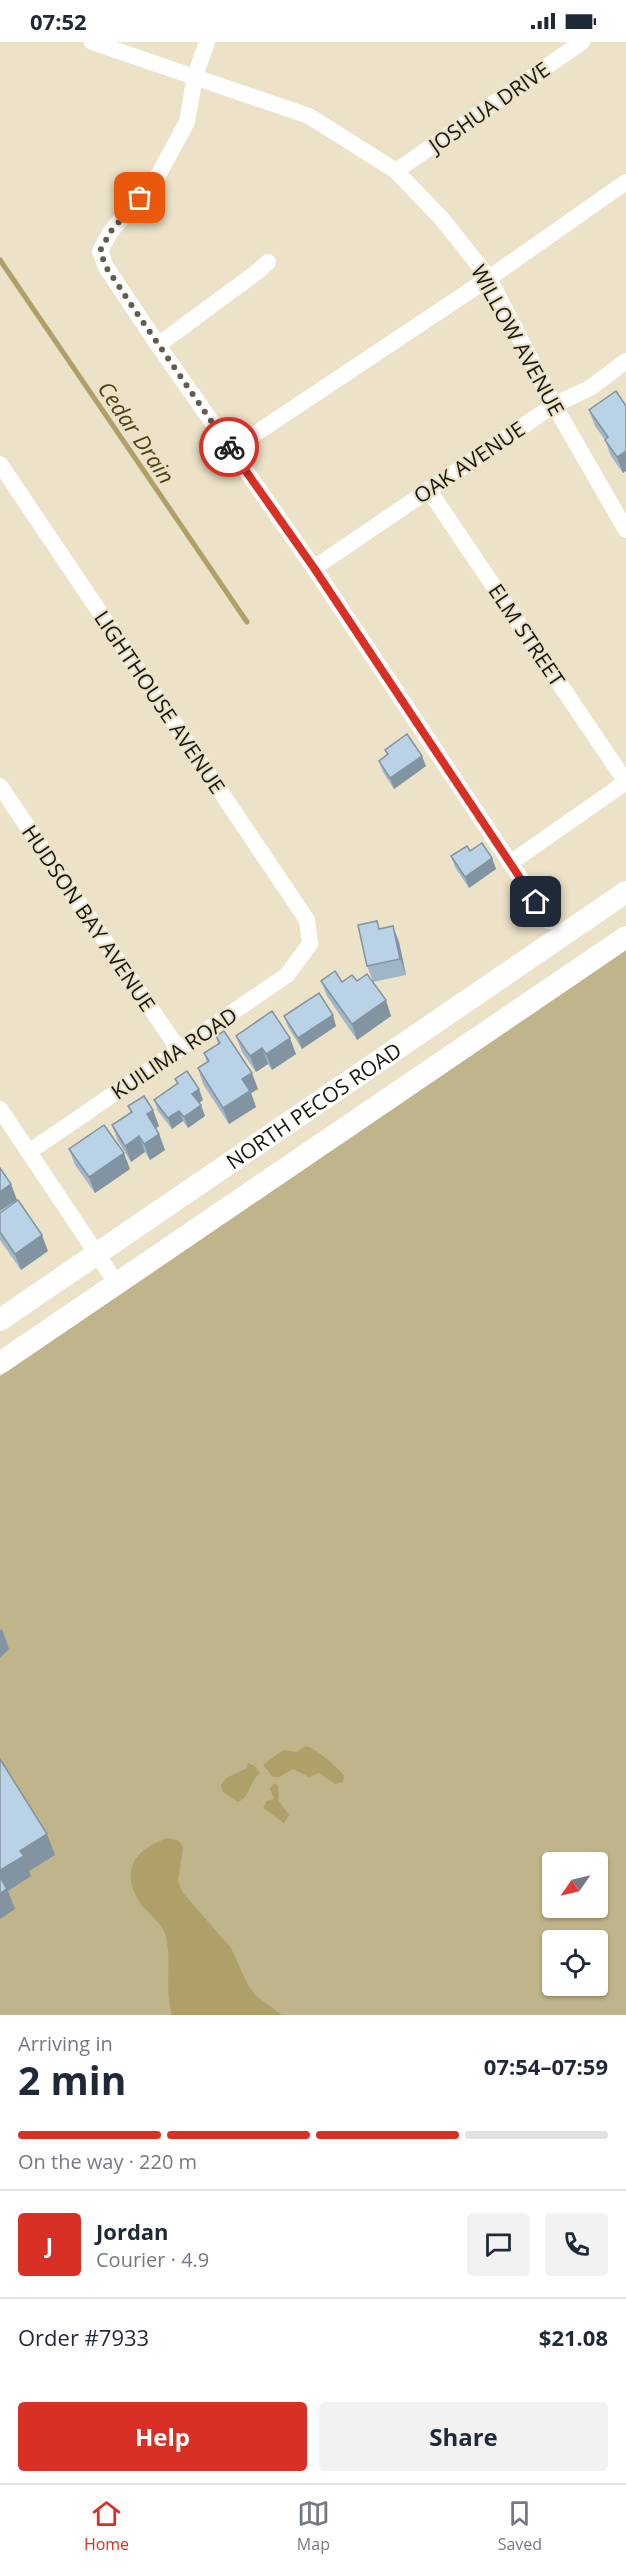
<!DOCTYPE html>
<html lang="en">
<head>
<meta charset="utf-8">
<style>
  :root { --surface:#fff; --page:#f2f2f3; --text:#1f2937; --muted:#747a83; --line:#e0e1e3; --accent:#d93025 }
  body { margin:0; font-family:"Open Sans",sans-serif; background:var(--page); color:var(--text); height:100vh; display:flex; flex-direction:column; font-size:22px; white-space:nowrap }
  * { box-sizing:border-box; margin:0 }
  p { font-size:20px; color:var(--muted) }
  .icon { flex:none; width:33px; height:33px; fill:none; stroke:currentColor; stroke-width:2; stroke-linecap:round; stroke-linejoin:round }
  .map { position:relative; height:1973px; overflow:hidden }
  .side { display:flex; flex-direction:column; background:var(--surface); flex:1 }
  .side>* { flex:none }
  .needle { width:39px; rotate:236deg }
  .buttons { position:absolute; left:542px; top:1810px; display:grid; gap:12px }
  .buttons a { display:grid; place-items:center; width:66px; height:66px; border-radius:6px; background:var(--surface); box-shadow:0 2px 4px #0004; font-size:30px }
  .pin { position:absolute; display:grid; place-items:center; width:51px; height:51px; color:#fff; margin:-26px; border-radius:12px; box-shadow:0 3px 9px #0006 }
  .courier { position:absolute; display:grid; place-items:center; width:60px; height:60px; margin:-30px; border:4px solid #d93025; border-radius:50%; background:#fff; color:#222; box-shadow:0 2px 8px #0007 }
  .head em { font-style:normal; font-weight:700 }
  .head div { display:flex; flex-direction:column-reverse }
  .head { display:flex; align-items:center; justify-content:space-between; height:102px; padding:0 18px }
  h1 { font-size:39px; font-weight:700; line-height:45px }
  .bar { display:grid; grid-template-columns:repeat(4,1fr); gap:9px 6px; align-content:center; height:72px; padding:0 18px }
  .bar i { height:8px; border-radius:4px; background:var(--line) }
  .bar .on { background:var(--accent) }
  .bar p { grid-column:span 4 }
  .line { display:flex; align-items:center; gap:15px; padding:0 18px; border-top:2px solid var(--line) }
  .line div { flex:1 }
  .round { display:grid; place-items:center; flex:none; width:63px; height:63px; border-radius:6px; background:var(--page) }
  .action { display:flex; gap:12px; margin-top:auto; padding:12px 18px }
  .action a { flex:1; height:69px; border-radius:6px; background:var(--accent); color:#fff; font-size:24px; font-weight:700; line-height:69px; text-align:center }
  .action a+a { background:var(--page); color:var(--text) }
  .status { display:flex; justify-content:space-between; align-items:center; height:42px; padding:0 30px; background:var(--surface); direction:ltr }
  .status svg { height:16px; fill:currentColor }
  .menu { display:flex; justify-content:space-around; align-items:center; height:84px; border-top:2px solid var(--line); background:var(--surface); font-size:16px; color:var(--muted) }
  .menu a { display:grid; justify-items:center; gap:3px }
  .menu .on { color:var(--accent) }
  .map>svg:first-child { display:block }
</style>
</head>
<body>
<div class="status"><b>07:52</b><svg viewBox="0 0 49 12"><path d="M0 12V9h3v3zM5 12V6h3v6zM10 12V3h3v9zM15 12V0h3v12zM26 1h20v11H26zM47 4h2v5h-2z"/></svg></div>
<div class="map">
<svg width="626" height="1973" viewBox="0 0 626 1973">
  <rect width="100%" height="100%" fill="#ebe2c7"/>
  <path fill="#c0b48b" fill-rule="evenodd" d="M626 907V1973H0V1334ZM552 1821H597V1866H552ZM552 1899H597V1944H552Z"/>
  <g fill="#af9f68">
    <path d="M306 1704C314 1705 340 1727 344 1734L343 1740 335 1742 319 1731 309 1735 293 1727 279 1735H273L263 1723 283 1708 296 1710Z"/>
    <path d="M248 1721 255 1724 260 1731C249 1740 250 1755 238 1760L222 1749 221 1743 226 1736 247 1726Z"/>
    <polygon points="274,1741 278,1744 279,1759 289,1773 284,1781 263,1766 267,1759 274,1757 270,1747"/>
    <path d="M168 1796 179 1799 183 1806 178 1839 183 1851 231 1906 248 1943 256 1954 282 1973H172C164 1947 172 1920 166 1895 163 1881 149 1873 141 1862 119 1830 134 1807 168 1796Z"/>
  </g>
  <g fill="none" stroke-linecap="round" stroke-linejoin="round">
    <polyline stroke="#af9f68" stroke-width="5" points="0,218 247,580"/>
    <g stroke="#fff" stroke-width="16">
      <polyline points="92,0 309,74 396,129 442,177 489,236 554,363 626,488"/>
      <polyline points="207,0 195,34 187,80 155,139 111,189 100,209 106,225 158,303 314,526 549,879"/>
      <polyline points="396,129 582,0"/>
      <polyline points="158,303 257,230 268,220"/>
      <polyline points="231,408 489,236 626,140"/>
      <polyline points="0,422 307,878 310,902 287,933 29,1110"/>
      <polyline points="428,447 626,740 510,821"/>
      <polyline points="314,526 554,363 590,346 626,319"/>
      <polyline points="0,744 179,1008"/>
      <polyline points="0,1067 117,1242"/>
    </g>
    <g stroke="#fff" stroke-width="22">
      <path id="s1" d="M0 1278 626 850"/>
      <polyline points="0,1321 626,895"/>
    </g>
  </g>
  <g fill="#a0b5c6">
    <polygon points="626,364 623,431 611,414 605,398 595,384 589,368"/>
    <polygon points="385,708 426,724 394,747 383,730 379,719 387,713"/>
    <polygon points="470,809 492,816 496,827 469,846 455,825 451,814"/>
    <polygon points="380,887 399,900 406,933 373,940 391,974 357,998 327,954 321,939 342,940 373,939 367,924"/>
    <polygon points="284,974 336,984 302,1007 288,985"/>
    <polygon points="216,994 258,1047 251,1051 256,1065 229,1082 203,1042 198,1026 207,1020 204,1011 218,1002"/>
    <polygon points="236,994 296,1012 272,1028 268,1022 256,1030 242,1010"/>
    <polygon points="175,1037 203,1058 199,1061 205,1074 188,1086 183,1079 172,1087 158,1069 154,1058 177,1042"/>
    <polygon points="128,1064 159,1084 156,1086 159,1092 165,1108 150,1118 145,1110 131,1120 118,1099 112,1083 131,1071"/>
    <polygon points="69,1107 130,1127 95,1151 75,1123"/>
    <polygon points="0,1171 48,1209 21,1228 0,1198"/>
  </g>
  <g fill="#8293a1">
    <polygon points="626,409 626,429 623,431 617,415"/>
    <polygon points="422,714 426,724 394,747 390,736"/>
    <polygon points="492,816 496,827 469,846 465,835"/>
    <polygon points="393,884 399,900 406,933 400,917"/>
    <polygon points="386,958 391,974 357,998 352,982"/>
    <polygon points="333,973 336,984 302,1007 298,996"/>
    <polygon points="290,996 296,1012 272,1028 266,1012"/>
    <polygon points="262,1006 268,1022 256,1030 250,1014"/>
    <polygon points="252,1031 258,1047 251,1051 256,1065 229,1082 223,1066 242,1037"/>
    <polygon points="199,1047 203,1058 196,1063 192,1052"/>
    <polygon points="201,1063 205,1074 188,1086 184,1075"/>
    <polygon points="153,1068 159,1084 153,1088 147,1072"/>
    <polygon points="179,1069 183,1079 172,1087 168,1076"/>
    <polygon points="159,1092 165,1108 150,1118 144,1102"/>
    <polygon points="139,1094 145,1110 131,1120 125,1104"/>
    <polygon points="124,1111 130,1127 95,1151 89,1135"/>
    <polygon points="11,1142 17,1158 0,1169 0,1150"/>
    <polygon points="42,1193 48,1209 21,1228 15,1212"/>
    <polygon points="2,1587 9,1607 0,1616 0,1588"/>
    <polygon points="47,1792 55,1813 29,1829 31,1834 8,1849 15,1867 0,1877 0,1828 20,1809"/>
  </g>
  <g fill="#bad2e6" stroke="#8293a1" stroke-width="1.5">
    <polygon points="616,349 626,364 626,409 617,415 605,398 608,395 589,368"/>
    <polygon points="407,692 422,714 390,736 379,719 388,712 385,708"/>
    <polygon points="482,801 492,816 465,835 451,814 467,804 470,809"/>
    <polygon points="377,879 379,887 393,884 400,917 367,924 358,883"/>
    <polygon points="335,929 342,940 352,933 357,939 367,932 386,958 352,982 321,939"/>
    <polygon points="319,951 333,973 298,996 284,974"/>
    <polygon points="272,969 290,996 266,1012 262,1006 250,1014 236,994"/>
    <polygon points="224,989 252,1031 242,1037 250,1049 223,1066 198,1026 209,1019 204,1011 220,1001 216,994"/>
    <polygon points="187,1029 199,1047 192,1052 201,1063 184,1075 179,1069 168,1076 154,1058 178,1041 175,1037"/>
    <polygon points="144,1054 153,1068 147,1072 159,1092 144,1102 139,1094 125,1104 112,1083 132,1070 128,1064"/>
    <polygon points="104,1083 124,1111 89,1135 69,1107"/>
    <polygon points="0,1126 11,1142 0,1150"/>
    <polygon points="18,1158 42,1193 15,1212 0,1190 0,1171"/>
    <polygon points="0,1717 47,1792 20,1809 24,1814 0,1828"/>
    <polygon points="0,1835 7,1847 0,1851"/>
  </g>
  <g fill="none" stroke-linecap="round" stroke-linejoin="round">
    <polyline stroke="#625d4d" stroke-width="6" stroke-dasharray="0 10.8" points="140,156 111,189 100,209 106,225 132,264 229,405"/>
    <polyline stroke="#d93025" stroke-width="8" points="229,405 314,526 536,860"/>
  </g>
  <g text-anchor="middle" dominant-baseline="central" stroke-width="4.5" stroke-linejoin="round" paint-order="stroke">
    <g font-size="21" fill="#19160c" stroke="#ebe2c7">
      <text transform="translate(489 65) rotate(-35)">JOSHUA DRIVE</text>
      <text transform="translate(518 298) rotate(61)">WILLOW AVENUE</text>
      <text transform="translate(469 420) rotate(-34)">OAK AVENUE</text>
      <text transform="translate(527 593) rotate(56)">ELM STREET</text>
      <text transform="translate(160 660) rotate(56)">LIGHTHOUSE AVENUE</text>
      <text transform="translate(89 876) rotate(56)">HUDSON BAY AVENUE</text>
      <text transform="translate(174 1011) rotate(-34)">KUILIMA ROAD</text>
      <text stroke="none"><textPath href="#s1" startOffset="380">NORTH PECOS ROAD</textPath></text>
    </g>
    <g font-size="22" font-style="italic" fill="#4d4115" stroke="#ebe2c7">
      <text transform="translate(137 390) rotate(56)">Cedar Drain</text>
    </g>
  </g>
</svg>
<div class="buttons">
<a><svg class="needle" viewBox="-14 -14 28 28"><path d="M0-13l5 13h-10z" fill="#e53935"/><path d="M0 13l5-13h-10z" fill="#747a83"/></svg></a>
<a><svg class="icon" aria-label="locate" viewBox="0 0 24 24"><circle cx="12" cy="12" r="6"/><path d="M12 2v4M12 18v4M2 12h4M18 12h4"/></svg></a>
</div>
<div class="pin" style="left:140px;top:156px;background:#ea580c"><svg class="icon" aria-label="bag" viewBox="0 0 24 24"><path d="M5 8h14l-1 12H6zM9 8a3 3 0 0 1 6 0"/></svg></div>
<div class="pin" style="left:536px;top:860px;background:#1f2937"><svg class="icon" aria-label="home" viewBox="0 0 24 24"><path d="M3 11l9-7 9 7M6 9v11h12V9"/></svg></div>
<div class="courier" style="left:229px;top:405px"><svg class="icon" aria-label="bike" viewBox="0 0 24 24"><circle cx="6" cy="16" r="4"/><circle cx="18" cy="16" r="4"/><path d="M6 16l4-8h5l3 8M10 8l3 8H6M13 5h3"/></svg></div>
</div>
<section class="side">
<div class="head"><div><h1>2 min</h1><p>Arriving in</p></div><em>07:54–07:59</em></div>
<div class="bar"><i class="on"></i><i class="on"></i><i class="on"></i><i></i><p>On the way · 220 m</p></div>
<div class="line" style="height:108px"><b class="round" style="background:var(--accent);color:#fff">J</b><div><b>Jordan</b><p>Courier · 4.9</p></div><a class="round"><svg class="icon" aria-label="chat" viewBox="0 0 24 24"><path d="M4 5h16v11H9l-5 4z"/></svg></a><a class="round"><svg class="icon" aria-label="phone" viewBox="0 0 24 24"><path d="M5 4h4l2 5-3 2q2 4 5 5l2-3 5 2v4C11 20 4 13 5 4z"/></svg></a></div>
<div class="line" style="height:78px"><div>Order #7933</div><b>$21.08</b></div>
<div class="action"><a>Help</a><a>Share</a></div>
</section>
<nav class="menu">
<a class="on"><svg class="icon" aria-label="home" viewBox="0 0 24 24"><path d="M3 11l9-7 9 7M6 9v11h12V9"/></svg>Home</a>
<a><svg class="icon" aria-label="map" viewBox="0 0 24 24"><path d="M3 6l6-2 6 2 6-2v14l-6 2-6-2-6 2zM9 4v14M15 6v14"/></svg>Map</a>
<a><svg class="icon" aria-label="saved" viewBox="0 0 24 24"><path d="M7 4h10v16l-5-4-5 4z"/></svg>Saved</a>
</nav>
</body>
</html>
